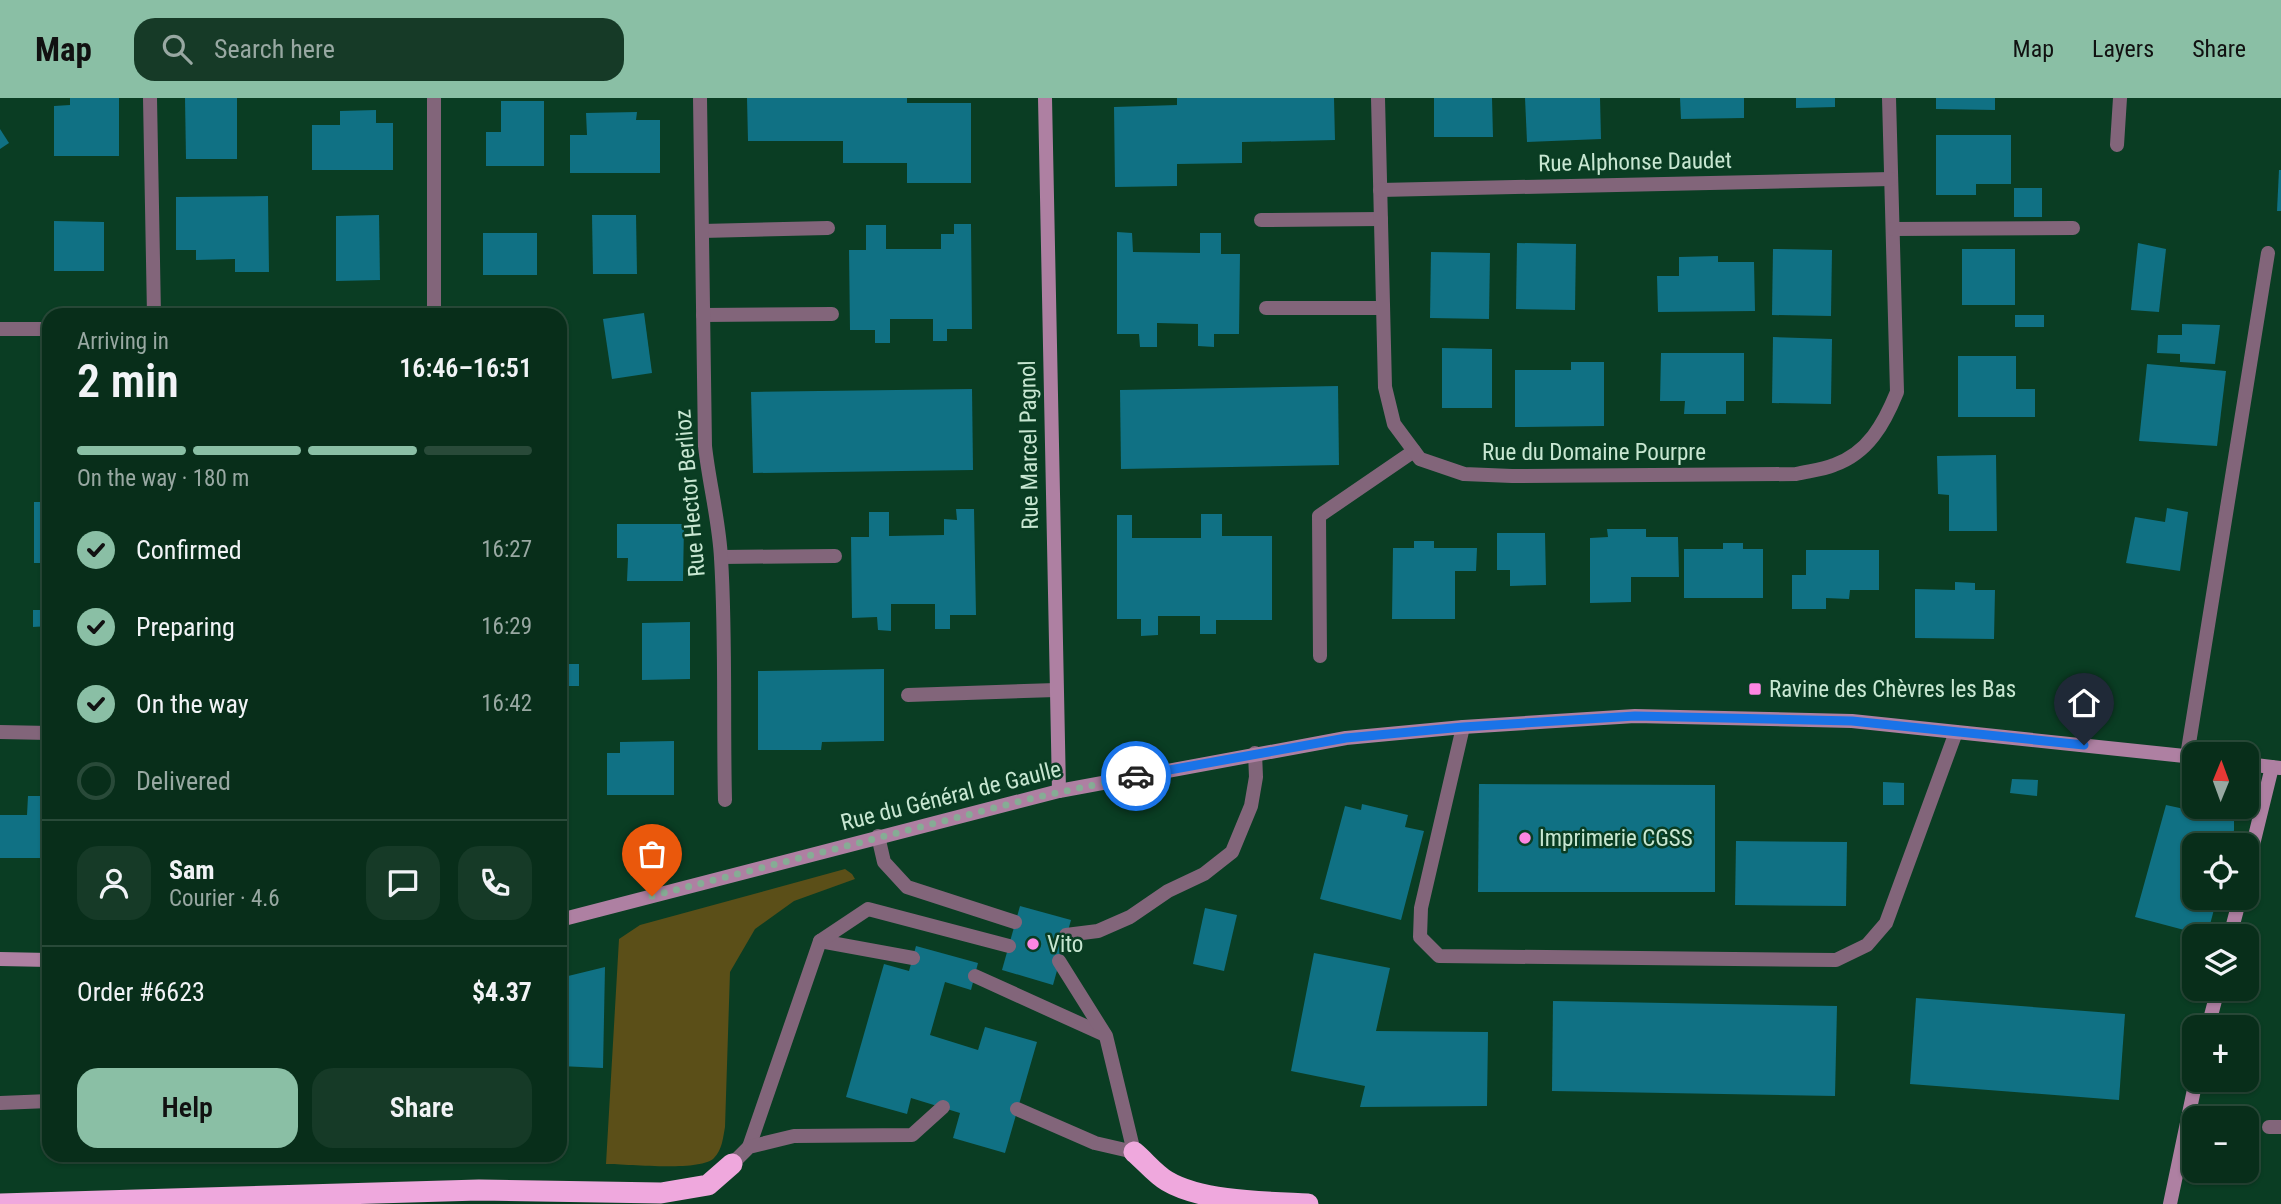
<!DOCTYPE html>
<html lang="en">
<head>
<meta charset="utf-8">
<style>
  :root { --surface:#082e1a; --page:#163a27; --text:#f1f3f6; --muted:#98a8a2; --line:#294a39; --accent:#8abfa5 }
  body { margin:0; font-family:"Roboto Condensed",sans-serif; background:var(--page); color:var(--text); height:100vh; display:flex; flex-direction:column; font-size:26px; white-space:nowrap }
  * { box-sizing:border-box; margin:0 }
  p { font-size:23px; color:var(--muted) }
  .icon { flex:none; width:38px; height:38px; fill:none; stroke:currentColor; stroke-width:2; stroke-linecap:round; stroke-linejoin:round }
  .map { position:relative; flex:1; overflow:hidden }
  .details { position:absolute; left:42px; top:210px; width:525px; height:854px; display:flex; flex-direction:column; background:var(--surface); border-radius:21px; box-shadow:0 2px 5px #0004,0 0 0 2px var(--line) }
  .details>* { flex:none }
  .needle { width:46px; rotate:1deg }
  .buttons { position:absolute; left:2182px; top:644px; display:grid; gap:14px }
  .buttons a { display:grid; place-items:center; width:77px; height:77px; border-radius:14px; background:var(--surface); box-shadow:0 2px 5px #0004,0 0 0 2px var(--line); font-size:35px }
  .pin { position:absolute; display:grid; place-items:center; width:60px; height:60px; color:#fff; margin:-72px -30px; border-radius:50% 50% 50% 0; rotate:-45deg; box-shadow:0 0 7px #0007 }
  .pin .icon { rotate:45deg }
  .courier { position:absolute; display:grid; place-items:center; width:70px; height:70px; margin:-35px; border:5px solid #1a73e8; border-radius:50%; background:#fff; color:#222; box-shadow:0 2px 9px #0007 }
  .overview em { font-style:normal; font-weight:600 }
  .overview div { display:flex; flex-direction:column-reverse }
  .overview { display:flex; align-items:center; justify-content:space-between; height:119px; padding:0 35px }
  h1 { font-size:46px; font-weight:600; line-height:52px }
  .bar { display:grid; grid-template-columns:repeat(4,1fr); gap:10px 7px; align-content:center; height:84px; padding:0 35px }
  .bar i { height:9px; border-radius:5px; background:var(--line) }
  .bar .on { background:var(--accent) }
  .bar p { grid-column:span 4 }
  .line { display:flex; align-items:center; gap:18px; padding:0 35px; border-top:2px solid var(--line) }
  .line div { flex:1 }
  .round { display:grid; place-items:center; flex:none; width:74px; height:74px; border-radius:21px; background:var(--page) }
  ol { padding:0 35px; list-style:none }
  li { display:flex; align-items:center; gap:21px; height:77px }
  li p { margin-inline-start:auto }
  li .icon { padding:7px; border-radius:50%; background:var(--accent); color:#111; stroke-width:4 }
  li:last-child { color:var(--muted) }
  li i { width:38px; height:38px; border:4px solid var(--line); border-radius:50% }
  .button { display:flex; gap:14px; margin-top:auto; padding:14px 35px }
  .button a { flex:1; height:80px; border-radius:21px; background:var(--accent); color:#111; font-size:28px; font-weight:600; line-height:80px; text-align:center }
  .button a+a { background:var(--page); color:var(--text) }
  header { display:flex; align-items:center; gap:42px; box-sizing:border-box; height:98px; padding:0 35px; background:var(--accent); color:#111 }
  header strong { font-size:33px }
  nav { display:flex; gap:38px; margin-inline-start:auto; font-size:24px }
  .search { width:490px; height:63px; background:var(--page); display:flex; align-items:center; gap:18px; box-sizing:border-box; padding:0 24px; border-radius:21px; color:var(--muted); font-size:26px }
  .map>svg:first-child { display:block }
</style>
</head>
<body>
<header>
<strong>Map</strong>
<div class="search"><svg class="icon" aria-label="search" viewBox="0 0 24 24"><circle cx="10" cy="10" r="6"/><path d="M15 15l6 6"/></svg>Search here</div>
<nav><a>Map</a><a>Layers</a><a>Share</a></nav>
</header>
<div class="map">
<svg width="2281" height="1106" viewBox="0 0 2281 1106">
  <rect width="100%" height="100%" fill="#0a3d23"/>
  <path fill="#5b4f18" d="M845 771 852 776 855 781 794 803 755 831 730 874 725 1029C723 1040 722 1052 714 1060 701 1074 628 1066 606 1066L619 841 640 827Z"/>
  <g fill="#107184">
    <polygon points="70,0 119,0 119,58 54,58 54,8 70,7"/>
    <polygon points="185,0 237,0 237,61 186,61"/>
    <polygon points="747,0 907,0 907,5 971,5 971,85 907,85 907,65 843,65 843,43 748,43"/>
    <polygon points="1177,0 1334,0 1335,42 1242,44 1242,65 1177,66 1177,88 1115,89 1114,9 1177,7"/>
    <polygon points="1434,0 1492,0 1493,39 1434,39"/>
    <polygon points="1525,0 1600,0 1601,41 1527,44"/>
    <polygon points="1680,0 1744,0 1744,20 1681,21"/>
    <polygon points="1796,0 1835,0 1835,9 1796,10"/>
    <polygon points="1936,0 1995,0 1995,12 1936,11"/>
    <polygon points="501,3 544,3 544,68 486,68 486,34 501,34"/>
    <polygon points="376,12 376,25 393,25 393,72 312,72 312,27 340,27 340,13"/>
    <polygon points="637,14 636,22 660,22 660,75 570,75 570,37 587,37 586,15"/>
    <polygon points="0,31 9,45 0,51"/>
    <polygon points="1936,37 2011,37 2011,86 1976,86 1976,97 1936,97"/>
    <polygon points="2279,72 2281,72 2281,113 2277,113"/>
    <rect x="2014" y="90" width="28" height="29"/>
    <polygon points="268,98 269,174 235,174 235,161 196,162 196,152 176,152 176,99"/>
    <polygon points="379,117 380,182 336,183 336,118"/>
    <polygon points="592,117 636,117 637,176 593,176"/>
    <polygon points="54,123 104,124 104,173 54,173"/>
    <polygon points="954,126 971,126 972,231 947,231 947,243 933,243 933,221 890,221 890,245 875,245 875,232 850,232 849,152 866,152 866,127 886,127 886,151 941,151 941,136 954,136"/>
    <polygon points="1117,134 1132,135 1133,154 1200,155 1200,135 1221,135 1221,156 1240,156 1239,236 1214,236 1214,249 1198,248 1198,226 1157,225 1157,249 1140,249 1139,236 1117,236"/>
    <rect x="483" y="135" width="54" height="42"/>
    <polygon points="1517,145 1576,146 1575,212 1516,211"/>
    <polygon points="2138,145 2166,151 2159,214 2131,212"/>
    <polygon points="1773,151 1832,152 1831,218 1772,217"/>
    <rect x="1962" y="151" width="53" height="56"/>
    <polygon points="1431,154 1490,155 1489,221 1430,220"/>
    <polygon points="1718,158 1718,164 1754,164 1755,213 1658,214 1657,178 1679,178 1679,159"/>
    <polygon points="644,215 652,275 612,281 603,221"/>
    <rect x="2015" y="217" width="29" height="12"/>
    <polygon points="2182,226 2220,227 2215,266 2180,264 2180,256 2157,255 2158,237 2182,237"/>
    <polygon points="1773,239 1832,241 1831,306 1772,305"/>
    <polygon points="1442,250 1492,251 1492,310 1442,310"/>
    <polygon points="1661,255 1744,255 1744,303 1726,303 1726,316 1684,316 1685,303 1660,303"/>
    <polygon points="1958,258 2016,258 2016,291 2035,291 2035,319 1958,319"/>
    <polygon points="1571,264 1604,264 1604,328 1515,329 1515,272 1571,272"/>
    <polygon points="2147,266 2226,273 2217,348 2139,343"/>
    <polygon points="1338,288 1339,367 1121,371 1120,292"/>
    <polygon points="972,291 973,372 753,375 751,294"/>
    <polygon points="1996,357 1997,433 1949,433 1949,397 1938,396 1937,358"/>
    <rect x="34" y="404" width="15" height="61"/>
    <polygon points="2167,410 2188,414 2180,473 2126,465 2135,419 2165,424"/>
    <polygon points="956,411 974,411 976,517 950,517 950,531 935,531 935,506 891,506 891,533 878,532 877,519 852,520 851,439 869,439 869,414 889,414 889,438 944,437 944,421 957,422"/>
    <polygon points="1201,416 1222,416 1222,438 1272,438 1272,522 1216,522 1216,536 1200,536 1200,518 1158,518 1158,537 1141,538 1141,521 1117,521 1117,417 1132,417 1132,440 1201,440"/>
    <polygon points="617,426 684,426 683,483 627,483 628,460 617,460"/>
    <polygon points="1607,431 1646,431 1646,439 1678,439 1679,479 1631,479 1631,504 1590,505 1590,440 1608,439"/>
    <polygon points="1497,435 1545,435 1546,487 1510,488 1510,472 1497,472"/>
    <polygon points="1414,443 1434,443 1434,450 1477,450 1476,473 1455,473 1455,521 1392,521 1393,450 1414,450"/>
    <polygon points="1723,445 1743,445 1743,451 1763,451 1763,500 1684,500 1684,451 1723,451"/>
    <polygon points="1806,452 1879,452 1879,492 1850,492 1849,501 1826,500 1826,511 1792,511 1792,477 1806,477"/>
    <rect x="560" y="464" width="3" height="19"/>
    <polygon points="1955,484 1975,485 1975,492 1995,492 1994,541 1915,540 1915,491 1955,492"/>
    <polygon points="560,507 569,507 569,566 579,566 579,588 560,588"/>
    <polygon points="33,512 49,512 49,528 33,529"/>
    <polygon points="690,524 690,581 642,582 642,525"/>
    <polygon points="884,571 884,643 822,644 821,652 758,652 758,573"/>
    <polygon points="674,643 674,697 607,697 607,655 620,655 620,644"/>
    <polygon points="2012,681 2038,682 2037,698 2010,695"/>
    <polygon points="1883,684 1904,685 1904,707 1883,707"/>
    <polygon points="1479,686 1715,687 1715,794 1478,794"/>
    <polygon points="2194,696 2194,709 2231,709 2234,715 2234,732 2231,747 2194,747 2194,800 2217,800 2207,838 2135,819 2166,707 2189,712"/>
    <polygon points="28,698 49,698 49,760 0,760 0,717 27,717"/>
    <polygon points="1362,706 1408,717 1405,729 1424,733 1401,822 1320,801 1345,708 1361,712"/>
    <polygon points="1736,743 1847,744 1846,808 1735,807"/>
    <polygon points="1020,808 1071,822 1053,887 1002,872"/>
    <polygon points="1205,810 1237,817 1224,873 1193,866"/>
    <polygon points="916,848 978,865 971,892 945,884 930,937 978,952 985,929 1037,944 1005,1055 953,1040 960,1015 911,1000 907,1016 846,999 884,866 909,873"/>
    <polygon points="1314,855 1390,870 1376,933 1488,934 1487,1008 1360,1009 1365,988 1291,973"/>
    <polygon points="605,869 603,970 560,968 560,880"/>
    <polygon points="1916,900 2125,916 2119,1002 1910,986"/>
    <polygon points="1553,903 1837,908 1835,998 1552,993"/>
  </g>
  <g fill="none" stroke-linecap="round" stroke-linejoin="round">
    <g stroke="#82657a" stroke-width="14">
      <polyline points="150,0 154,217"/>
      <polyline points="1261,122 1381,121"/>
      <polyline points="702,133 828,130"/>
      <polyline points="1266,210 1383,210"/>
      <polyline points="703,217 832,216"/>
      <polyline points="721,459 835,458"/>
      <polyline points="1320,558 1319,418 1414,353"/>
      <polyline points="908,597 1056,592"/>
      <polyline points="1463,629 1421,810 1420,839 1439,858 1836,862 1867,847 1886,825 1956,634"/>
      <polyline points="878,738 884,764 907,789 1015,824"/>
      <polyline points="1066,837 1098,833 1130,819 1168,793 1204,776 1232,754 1251,708 1256,679 1255,655"/>
      <polyline points="820,843 913,860"/>
      <polyline points="975,878 1105,937"/>
      <polyline points="0,1005 49,1003"/>
      <polyline points="1017,1011 1095,1045 1134,1054 1106,938 1059,863"/>
      <polyline points="2269,1029 2281,1029"/>
      <polyline points="749,1049 820,843 868,811 1009,848"/>
      <polyline points="732,1066 749,1049 794,1038 912,1037 943,1009"/>
    </g>
    <g stroke="#82657a" stroke-width="14">
      <polyline points="434,0 434,217"/>
      <path d="M700 0 705 348C709 385 719 422 721 460 726 540 723 621 725 702"/>
      <path d="M1378 0 1385 289 1394 326 1420 361 1464 376 1512 378 1796 376C1808 373 1822 372 1834 367 1868 355 1884 326 1897 294L1889 0"/>
      <polyline points="2117,47 2120,0"/>
      <polyline points="1380,92 1891,81"/>
      <polyline points="1893,131 2073,130"/>
      <polyline points="0,231 49,231"/>
      <polyline points="0,634 49,635"/>
      <polyline points="2187,658 2268,155"/>
    </g>
    <g stroke="#ae80a2" stroke-width="14">
      <polyline points="1045,0 1059,693"/>
      <polyline points="2247,666 2280,670"/>
      <polyline points="2247,771 2272,669"/>
      <polyline points="560,822 1059,693 1346,640 1463,629 1635,618 1852,623 2194,659"/>
      <polyline points="2230,838 2240,800"/>
      <polyline points="0,861 49,862"/>
      <polyline points="2208,929 2218,891"/>
      <polyline points="2170,1106 2196,982"/>
    </g>
    <g stroke="#efa8dd" stroke-width="21">
      <path d="M1134 1054C1145 1063 1155 1076 1167 1083 1202 1104 1268 1104 1308 1106"/>
      <polyline points="0,1106 479,1092 661,1095 708,1087 732,1066"/>
    </g>
  </g>
  <g fill="none" stroke-linecap="round" stroke-linejoin="round">
    <polyline stroke="#86ac95" stroke-width="7" stroke-dasharray="0 12.6" points="652,798 1033,700 1136,678"/>
    <polyline stroke="#1a73e8" stroke-width="9" points="1136,678 1346,640 1463,629 1635,618 1852,623 2084,647"/>
  </g>
  <g fill="#fd86e2" stroke="#0a3d23" stroke-width="2.5">
    <rect x="1748" y="584" width="14" height="14" rx="3.5"/>
    <circle cx="1525" cy="740" r="7"/>
    <circle cx="1033" cy="846" r="7"/>
  </g>
  <g text-anchor="middle" dominant-baseline="central" stroke-width="5" stroke-linejoin="round" paint-order="stroke">
    <g font-size="23" fill="#c8e7d2" stroke="#0a3d23">
      <text transform="translate(1635 64) rotate(-1)">Rue Alphonse Daudet</text>
      <text transform="translate(1029 347) rotate(-91)">Rue Marcel Pagnol</text>
      <text x="1594" y="354">Rue du Domaine Pourpre</text>
      <text transform="translate(690 395) rotate(-95)">Rue Hector Berlioz</text>
      <text transform="translate(951 698) rotate(-14)">Rue du Général de Gaulle</text>
    </g>
    <g font-size="23" fill="#c8e7d2" stroke="#0a3d23" text-anchor="start">
      <text x="1769" y="591">Ravine des Chèvres les Bas</text>
      <text x="1539" y="740">Imprimerie CGSS</text>
      <text x="1047" y="846">Vito</text>
    </g>
  </g>
</svg>
<div class="buttons">
<a><svg class="needle" viewBox="-14 -14 28 28"><path d="M0-13l5 13h-10z" fill="#e53935"/><path d="M0 13l5-13h-10z" fill="#98a8a2"/></svg></a>
<a><svg class="icon" aria-label="locate" viewBox="0 0 24 24"><circle cx="12" cy="12" r="6"/><path d="M12 2v4M12 18v4M2 12h4M18 12h4"/></svg></a>
<a><svg class="icon" aria-label="layers" viewBox="0 0 24 24"><path d="M12 4l9 5-9 5-9-5zM3 14l9 5 9-5"/></svg></a>
<a>+</a>
<a>−</a>
</div>
<div class="pin" style="left:652px;top:798px;background:#ea580c"><svg class="icon" aria-label="bag" viewBox="0 0 24 24"><path d="M5 8h14l-1 12H6zM9 8a3 3 0 0 1 6 0"/></svg></div>
<div class="pin" style="left:2084px;top:647px;background:#1f2937"><svg class="icon" aria-label="home" viewBox="0 0 24 24"><path d="M3 11l9-7 9 7M6 9v11h12V9"/></svg></div>
<div class="courier" style="left:1136px;top:678px"><svg class="icon" aria-label="car" viewBox="0 0 24 24"><path d="M5 17H2v-5l4-1 3-4h7l3 4 3 1v5h-3M9 17h6M6 11h13"/><circle cx="7" cy="17" r="2"/><circle cx="17" cy="17" r="2"/></svg></div>
<section class="details">
<div class="overview"><div><h1>2 min</h1><p>Arriving in</p></div><em>16:46–16:51</em></div>
<div class="bar"><i class="on"></i><i class="on"></i><i class="on"></i><i></i><p>On the way · 180 m</p></div>
<ol>
<li><svg class="icon" aria-label="check" viewBox="0 0 24 24"><path d="M5 12l5 5 9-10"/></svg>Confirmed<p>16:27</p></li>
<li><svg class="icon" aria-label="check" viewBox="0 0 24 24"><path d="M5 12l5 5 9-10"/></svg>Preparing<p>16:29</p></li>
<li><svg class="icon" aria-label="check" viewBox="0 0 24 24"><path d="M5 12l5 5 9-10"/></svg>On the way<p>16:42</p></li>
<li><i></i>Delivered</li>
</ol>
<div class="line" style="height:126px"><a class="round"><svg class="icon" aria-label="person" viewBox="0 0 24 24"><circle cx="12" cy="8" r="4"/><path d="M4 21q1-7 8-7t8 7"/></svg></a><div><b>Sam</b><p>Courier · 4.6</p></div><a class="round"><svg class="icon" aria-label="chat" viewBox="0 0 24 24"><path d="M4 5h16v11H9l-5 4z"/></svg></a><a class="round"><svg class="icon" aria-label="phone" viewBox="0 0 24 24"><path d="M5 4h4l2 5-3 2q2 4 5 5l2-3 5 2v4C11 20 4 13 5 4z"/></svg></a></div>
<div class="line" style="height:91px"><div>Order #6623</div><b>$4.37</b></div>
<div class="button"><a>Help</a><a>Share</a></div>
</section>
</div>
</body>
</html>
